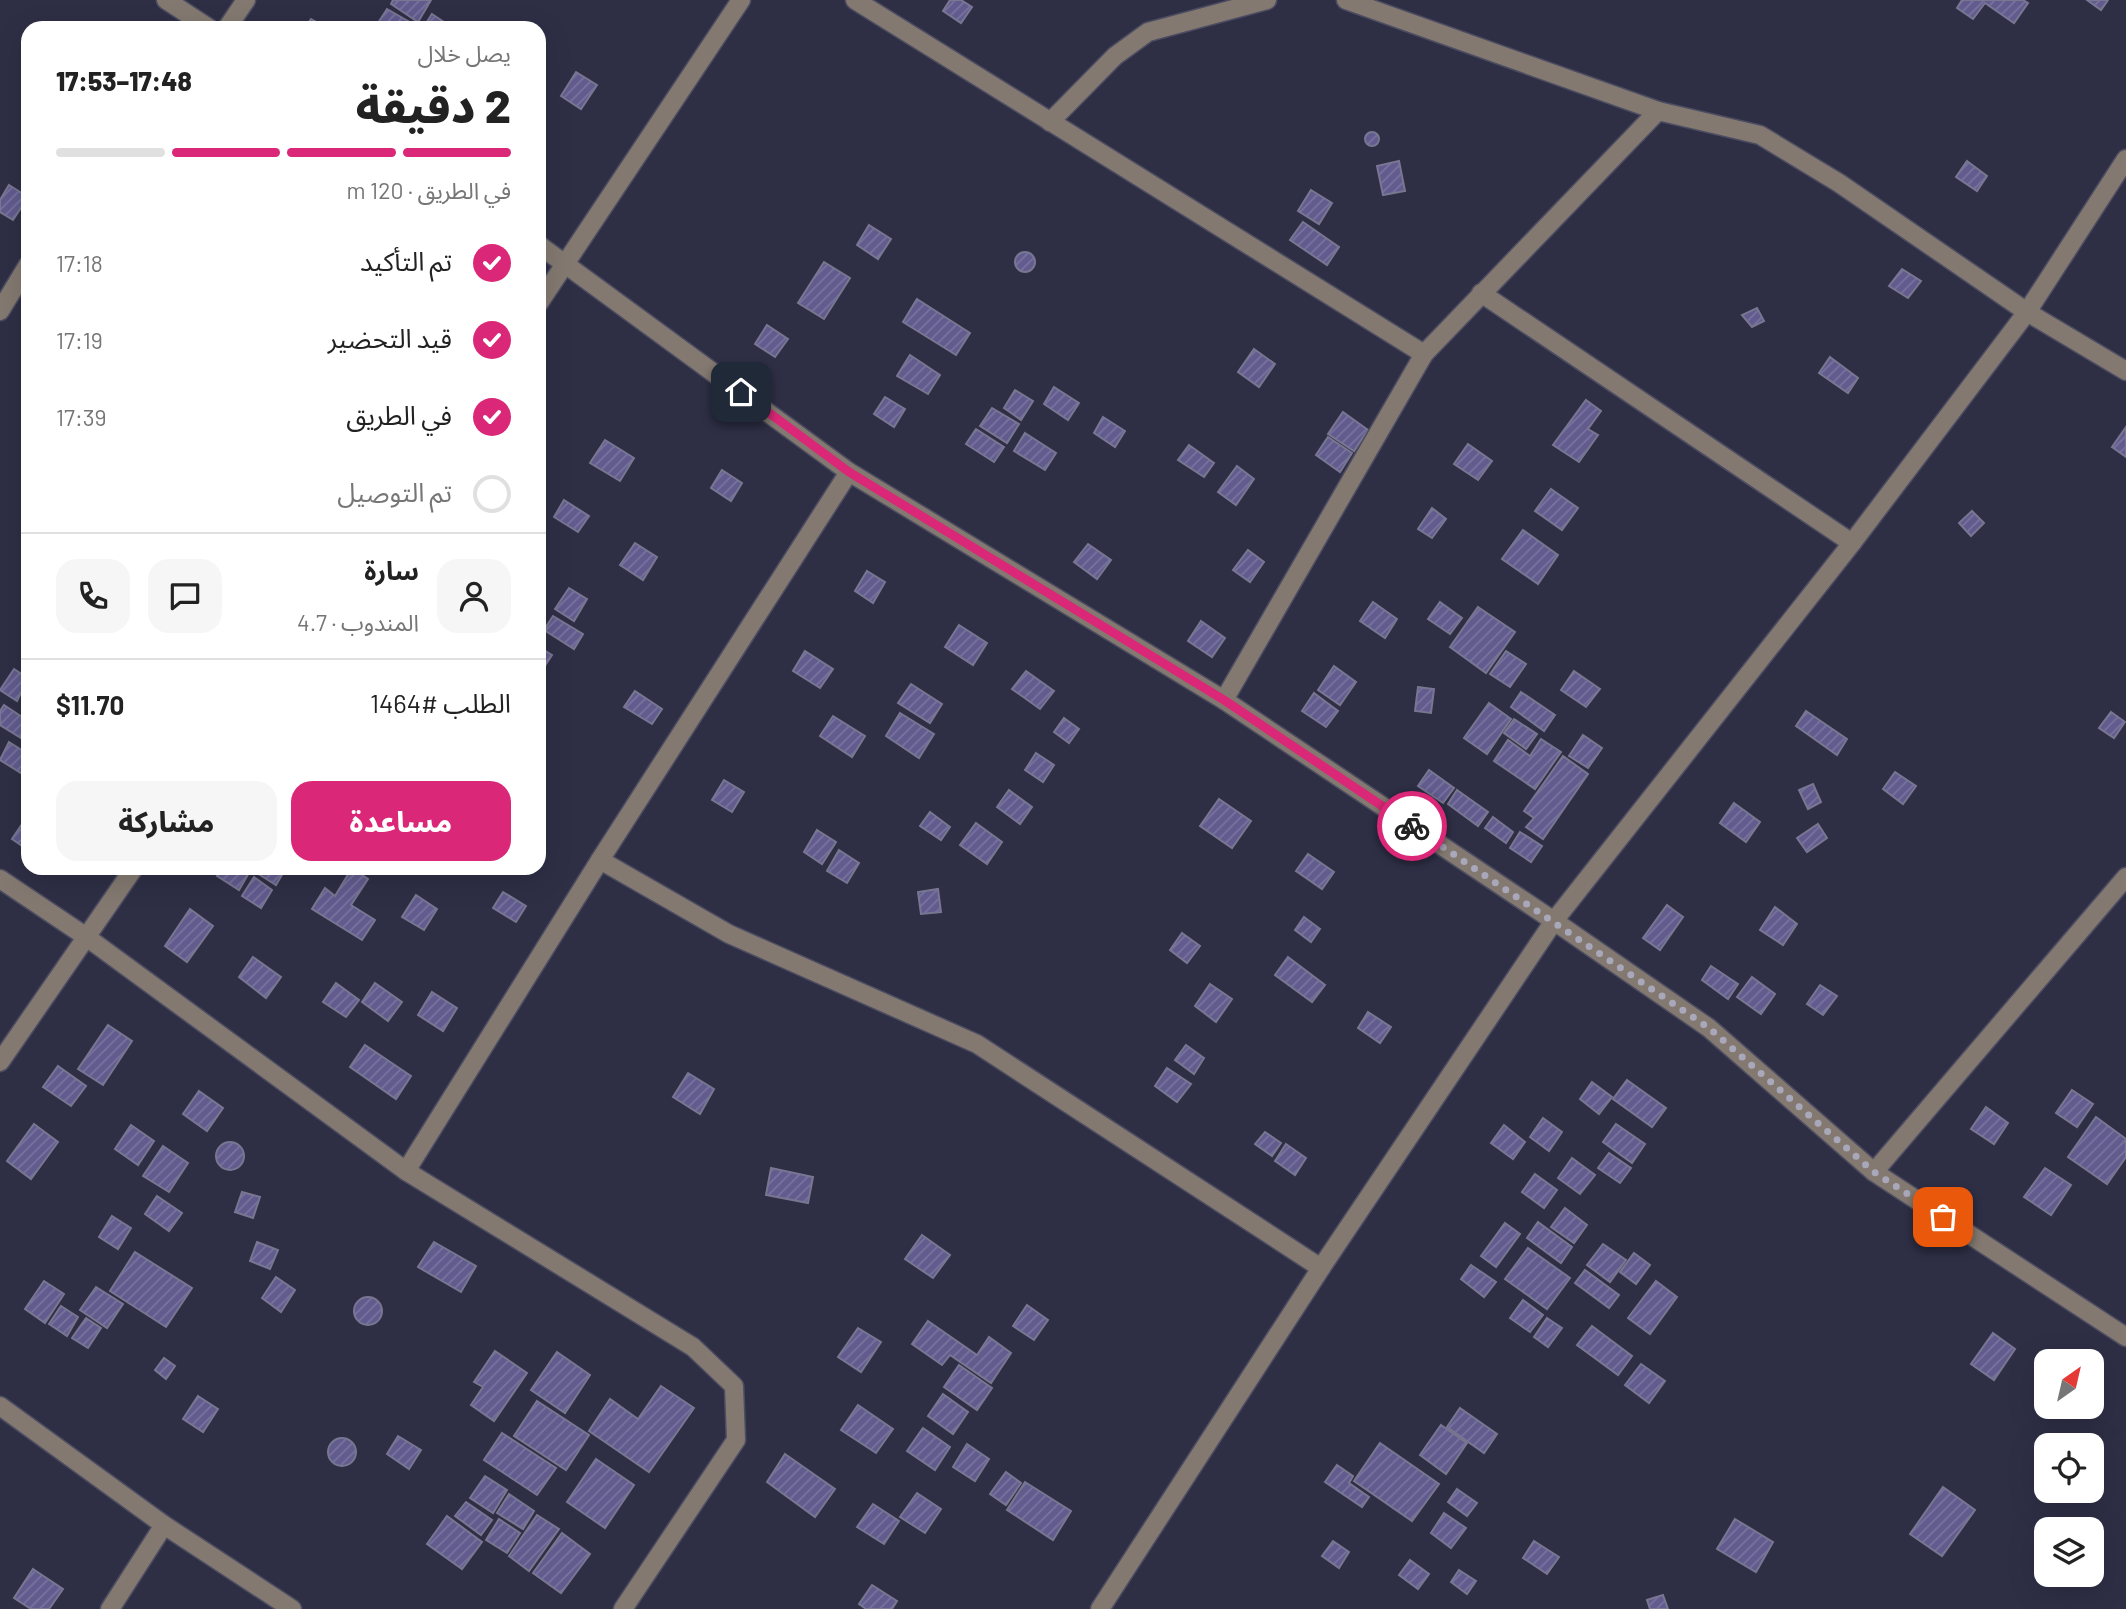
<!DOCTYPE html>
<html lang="ar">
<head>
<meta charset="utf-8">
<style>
  :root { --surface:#fff; --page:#f6f6f6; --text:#222; --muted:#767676; --line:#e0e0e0; --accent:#db2777 }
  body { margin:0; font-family:Barlow,"Noto Sans Arabic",sans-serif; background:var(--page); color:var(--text); direction:rtl; height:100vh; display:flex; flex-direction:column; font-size:26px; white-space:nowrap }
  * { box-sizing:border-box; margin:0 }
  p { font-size:23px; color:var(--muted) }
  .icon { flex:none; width:38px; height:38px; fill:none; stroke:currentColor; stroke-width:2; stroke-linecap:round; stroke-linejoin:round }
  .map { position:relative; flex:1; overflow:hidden; direction:ltr }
  .details { position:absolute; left:21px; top:21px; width:525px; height:854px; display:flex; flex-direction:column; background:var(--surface); border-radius:21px; box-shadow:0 7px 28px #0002; direction:rtl }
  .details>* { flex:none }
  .needle { width:46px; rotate:34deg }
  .tools { position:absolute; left:2034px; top:1349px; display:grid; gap:14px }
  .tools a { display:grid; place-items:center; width:70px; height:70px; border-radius:14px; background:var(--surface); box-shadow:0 7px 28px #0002; font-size:35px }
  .pin { position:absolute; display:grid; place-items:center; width:60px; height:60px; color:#fff; margin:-30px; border-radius:14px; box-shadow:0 4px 10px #0006 }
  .courier { position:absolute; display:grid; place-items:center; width:70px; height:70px; margin:-35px; border:5px solid #db2777; border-radius:50%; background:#fff; color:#222; box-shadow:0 2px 9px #0007 }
  .headline em { font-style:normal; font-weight:800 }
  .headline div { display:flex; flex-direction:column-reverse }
  .headline { display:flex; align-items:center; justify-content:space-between; height:119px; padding:0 35px }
  h1 { font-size:46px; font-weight:800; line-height:52px }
  .bar { display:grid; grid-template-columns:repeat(4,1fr); gap:10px 7px; align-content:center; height:84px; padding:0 35px }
  .bar i { height:9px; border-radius:5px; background:var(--line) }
  .bar .current { background:var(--accent) }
  .bar p { grid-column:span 4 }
  .line { display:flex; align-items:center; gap:18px; padding:0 35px; border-top:2px solid var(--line) }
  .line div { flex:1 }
  .round { display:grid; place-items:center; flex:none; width:74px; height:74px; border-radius:21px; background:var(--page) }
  ol { padding:0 35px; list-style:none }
  li { display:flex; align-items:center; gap:21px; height:77px }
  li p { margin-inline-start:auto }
  li .icon { padding:7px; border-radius:50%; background:var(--accent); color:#fff; stroke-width:4 }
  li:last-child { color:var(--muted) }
  li i { width:38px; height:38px; border:4px solid var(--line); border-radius:50% }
  .primary-button { display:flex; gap:14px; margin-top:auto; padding:14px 35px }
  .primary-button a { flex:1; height:80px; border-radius:21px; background:var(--accent); color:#fff; font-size:28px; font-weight:800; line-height:80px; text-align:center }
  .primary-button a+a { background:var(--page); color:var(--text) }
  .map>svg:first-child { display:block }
</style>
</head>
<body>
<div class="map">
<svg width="2126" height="1609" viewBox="0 0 2126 1609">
  <defs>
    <pattern id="building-hatch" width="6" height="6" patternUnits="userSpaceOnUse" patternTransform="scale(1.75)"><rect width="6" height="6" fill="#615b8e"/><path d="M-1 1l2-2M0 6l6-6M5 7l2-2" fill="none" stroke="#78739f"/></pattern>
  </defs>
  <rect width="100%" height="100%" fill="#2e2e45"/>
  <g fill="url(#building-hatch)" stroke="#787691" stroke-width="2">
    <polygon points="393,0 431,0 418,22 391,4"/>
    <polygon points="950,0 961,0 972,7 961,23 943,11"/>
    <polygon points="1962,0 2023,0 2028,3 2014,23 1985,3 1973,19 1957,8"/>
    <polygon points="2087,0 2108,0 2101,10"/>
    <polygon points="387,9 408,21 404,28 376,26"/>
    <polygon points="432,14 453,28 423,28"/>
    <polygon points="311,19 323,26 322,28 305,28"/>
    <polygon points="576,72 597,85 581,109 561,96"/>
    <circle cx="1372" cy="139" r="7"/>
    <polygon points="1399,161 1405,191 1383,195 1377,166"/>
    <polygon points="1967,161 1987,176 1977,191 1956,177"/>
    <polygon points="9,185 28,197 13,220 0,212 0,200"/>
    <polygon points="1311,190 1332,203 1319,224 1298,211"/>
    <polygon points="1303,222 1339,247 1327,265 1290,240"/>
    <polygon points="869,225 891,239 878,259 857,245"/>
    <circle cx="1025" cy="262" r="10"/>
    <polygon points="824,262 850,278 824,319 798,303"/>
    <polygon points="1902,269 1921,281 1908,298 1889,286"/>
    <polygon points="917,299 970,333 956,355 903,322"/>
    <polygon points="1757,308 1764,321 1752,327 1742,315"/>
    <polygon points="767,325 788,339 775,357 755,344"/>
    <polygon points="1254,349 1275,364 1259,387 1238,372"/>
    <polygon points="910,355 940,375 928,394 897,376"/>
    <polygon points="1830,357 1858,378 1848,393 1819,373"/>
    <polygon points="1054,387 1079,403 1068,420 1044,404"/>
    <polygon points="1015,390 1033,401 1021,420 1004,408"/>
    <polygon points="885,397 905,409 894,427 874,414"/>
    <polygon points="1586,400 1601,411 1588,429 1598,435 1579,462 1553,445"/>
    <polygon points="992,408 1019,424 1007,443 980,426"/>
    <polygon points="1343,412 1368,430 1354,451 1328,434"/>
    <polygon points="1103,417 1125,431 1115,447 1094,433"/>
    <polygon points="2126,427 2126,457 2112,447"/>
    <polygon points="976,429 1004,447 994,462 966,444"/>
    <polygon points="1025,433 1056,453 1045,470 1014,451"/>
    <polygon points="1328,437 1352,453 1340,472 1316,455"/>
    <polygon points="605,440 634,458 620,481 590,463"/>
    <polygon points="1468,444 1492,461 1478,480 1454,464"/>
    <polygon points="1189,445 1214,463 1204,477 1178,460"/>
    <polygon points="1237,466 1254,479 1236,505 1218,492"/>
    <polygon points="722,470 742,483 731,501 711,488"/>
    <polygon points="1551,489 1578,508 1562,530 1535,511"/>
    <polygon points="564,500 589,516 578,532 554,517"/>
    <polygon points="1432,508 1446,519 1432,538 1418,529"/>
    <polygon points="1972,511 1984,523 1971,536 1959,523"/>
    <polygon points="1523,530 1558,555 1538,584 1502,559"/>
    <polygon points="635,543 657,557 643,580 620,565"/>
    <polygon points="1088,544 1111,560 1097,579 1074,562"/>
    <polygon points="1248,550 1264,562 1250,582 1233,570"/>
    <polygon points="867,571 885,582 873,603 855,591"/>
    <polygon points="569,588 587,599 574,621 555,609"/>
    <polygon points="1373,602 1397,619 1385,638 1360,621"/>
    <polygon points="1440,602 1462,618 1450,634 1428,619"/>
    <polygon points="1478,607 1515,632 1486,673 1450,647"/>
    <polygon points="553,616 583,634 574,649 544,630"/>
    <polygon points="1201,621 1225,638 1212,657 1188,641"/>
    <polygon points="959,625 987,643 973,665 945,647"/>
    <polygon points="539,647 552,655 539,675"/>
    <polygon points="805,651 833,669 820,688 793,671"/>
    <polygon points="1506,651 1526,664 1510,687 1490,674"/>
    <polygon points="1334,666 1356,682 1340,705 1318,690"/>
    <polygon points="14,669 28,678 17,701 0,690"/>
    <polygon points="1026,671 1054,691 1040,709 1012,689"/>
    <polygon points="1574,671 1600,689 1586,707 1561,690"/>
    <polygon points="911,684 942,704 930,723 898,703"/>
    <polygon points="1418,687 1434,689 1431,713 1415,711"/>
    <polygon points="635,691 662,709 652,724 624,707"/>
    <polygon points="1521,692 1555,715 1544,731 1511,707"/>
    <polygon points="1314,693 1338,711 1326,727 1302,711"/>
    <polygon points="1489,703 1511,719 1487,754 1464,738"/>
    <polygon points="4,705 28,721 21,738 0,725 0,711"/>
    <polygon points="1806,711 1847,739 1837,755 1796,726"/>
    <polygon points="2111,712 2125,722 2114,738 2099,728"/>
    <polygon points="900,713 934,734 919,758 886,736"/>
    <polygon points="833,716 865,736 852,757 820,736"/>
    <polygon points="1064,718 1079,729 1069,743 1054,732"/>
    <polygon points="1514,719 1537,734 1526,749 1504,733"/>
    <polygon points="1583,735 1602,748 1588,768 1569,756"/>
    <polygon points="1541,739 1561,752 1535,789 1494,761 1508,740 1530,756"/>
    <polygon points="9,742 28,754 28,770 24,775 0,760"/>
    <polygon points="1036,753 1054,765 1043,782 1025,770"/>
    <polygon points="1563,756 1588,774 1543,839 1526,827 1534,818 1524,811"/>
    <polygon points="1429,770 1454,788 1443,803 1418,786"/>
    <polygon points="1895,772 1916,786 1903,804 1883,789"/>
    <polygon points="724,780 744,792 732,812 712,800"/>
    <polygon points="1813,784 1821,802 1808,809 1799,790"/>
    <polygon points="1009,790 1032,807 1020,824 997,807"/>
    <polygon points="1457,790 1488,812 1478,826 1448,804"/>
    <polygon points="1219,799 1251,821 1232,848 1200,826"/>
    <polygon points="1734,803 1760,822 1746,842 1720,823"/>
    <polygon points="930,812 950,827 941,840 920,826"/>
    <polygon points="28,815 28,850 12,839"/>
    <polygon points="1493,817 1513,832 1506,843 1485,828"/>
    <polygon points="976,823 1002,842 987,864 960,845"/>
    <polygon points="1818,824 1827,838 1807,852 1797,838"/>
    <polygon points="817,830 836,842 822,864 804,852"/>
    <polygon points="1520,832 1542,846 1531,862 1510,848"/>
    <polygon points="839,850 859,863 847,883 827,871"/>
    <polygon points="1308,854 1334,872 1322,889 1296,871"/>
    <polygon points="222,868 245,868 250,871 239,890 217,876"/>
    <polygon points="261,868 286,868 276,885 257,873"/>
    <polygon points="352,868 368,879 351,905 375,920 362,940 312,909 325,888 335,896"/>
    <polygon points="254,877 272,890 261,908 242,896"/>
    <polygon points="938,889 941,912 921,914 918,892"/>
    <polygon points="503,892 526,906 516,922 493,908"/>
    <polygon points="416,895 437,909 424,930 402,917"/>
    <polygon points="1667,905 1683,917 1660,950 1643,938"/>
    <polygon points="1775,907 1797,924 1783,945 1760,930"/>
    <polygon points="190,909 213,926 187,962 165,946"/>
    <polygon points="1304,917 1320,929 1311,942 1295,930"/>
    <polygon points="1182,933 1200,946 1187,963 1170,950"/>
    <polygon points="253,957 281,977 266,998 239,977"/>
    <polygon points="1288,957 1325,985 1312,1002 1275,975"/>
    <polygon points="1711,966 1738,984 1728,999 1702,980"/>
    <polygon points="1752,977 1775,994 1761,1014 1737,997"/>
    <polygon points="336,983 359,1000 346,1017 323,1002"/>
    <polygon points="375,983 402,1002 388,1021 362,1002"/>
    <polygon points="1210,984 1232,999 1216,1022 1195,1006"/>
    <polygon points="1820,985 1837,996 1823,1015 1807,1004"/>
    <polygon points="432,992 457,1008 443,1031 418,1015"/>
    <polygon points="1368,1012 1391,1027 1380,1043 1358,1028"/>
    <polygon points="108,1025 132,1041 103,1085 78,1069"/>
    <polygon points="365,1045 411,1076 396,1099 350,1067"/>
    <polygon points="1186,1045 1204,1058 1194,1074 1175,1060"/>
    <polygon points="58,1066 86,1086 71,1106 43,1087"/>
    <polygon points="1167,1068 1191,1084 1177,1102 1155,1086"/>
    <polygon points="688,1073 714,1089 700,1114 673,1097"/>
    <polygon points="1627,1080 1666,1108 1652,1127 1613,1099"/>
    <polygon points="1592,1082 1612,1097 1599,1114 1580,1099"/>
    <polygon points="2072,1090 2093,1104 2077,1127 2056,1113"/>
    <polygon points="199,1091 223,1108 207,1131 183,1114"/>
    <polygon points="1986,1107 2008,1123 1994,1144 1971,1129"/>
    <polygon points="2096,1117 2126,1139 2126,1157 2107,1184 2068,1157"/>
    <polygon points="1543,1118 1562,1132 1549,1151 1530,1137"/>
    <polygon points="34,1124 58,1142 31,1179 7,1161"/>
    <polygon points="1616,1124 1645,1144 1632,1163 1603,1142"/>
    <polygon points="131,1125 154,1141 138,1165 115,1149"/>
    <polygon points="1504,1125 1525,1142 1513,1159 1491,1143"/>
    <polygon points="1265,1132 1281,1143 1272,1156 1255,1144"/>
    <circle cx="230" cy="1156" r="14"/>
    <polygon points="1286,1144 1306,1158 1295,1175 1275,1161"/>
    <polygon points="163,1146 188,1163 169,1192 143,1176"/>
    <polygon points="1609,1153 1631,1168 1620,1183 1598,1168"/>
    <polygon points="1572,1158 1595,1175 1580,1194 1558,1178"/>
    <polygon points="771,1168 813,1177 808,1203 766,1195"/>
    <polygon points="2045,1168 2071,1185 2051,1215 2024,1197"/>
    <polygon points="1535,1174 1557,1190 1544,1208 1522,1192"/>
    <polygon points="242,1192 260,1197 253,1218 235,1212"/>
    <polygon points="157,1196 182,1213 169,1231 145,1214"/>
    <polygon points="1565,1208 1587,1225 1574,1243 1551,1227"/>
    <polygon points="112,1216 131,1228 118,1249 99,1237"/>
    <polygon points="1538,1222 1572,1247 1561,1263 1527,1238"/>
    <polygon points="1505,1223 1520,1234 1496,1267 1481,1256"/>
    <polygon points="922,1235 950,1255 933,1278 905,1259"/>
    <polygon points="257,1242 278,1250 270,1269 250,1261"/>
    <polygon points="434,1242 476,1266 461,1292 418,1267"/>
    <polygon points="1603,1244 1626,1260 1610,1282 1587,1265"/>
    <polygon points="1528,1248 1570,1278 1547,1309 1505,1279"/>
    <polygon points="135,1252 192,1288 166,1327 110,1291"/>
    <polygon points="1634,1253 1650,1265 1636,1284 1620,1272"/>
    <polygon points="1471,1265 1496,1282 1484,1297 1461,1279"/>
    <polygon points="1585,1270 1619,1295 1609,1308 1575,1283"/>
    <polygon points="276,1277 295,1290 281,1312 262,1298"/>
    <polygon points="44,1281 64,1294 45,1323 25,1309"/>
    <polygon points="1656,1281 1677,1297 1650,1334 1628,1318"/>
    <polygon points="96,1287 123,1304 107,1328 80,1310"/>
    <circle cx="368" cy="1311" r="14"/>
    <polygon points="1523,1300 1543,1315 1530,1332 1510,1318"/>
    <polygon points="1027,1305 1048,1320 1034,1340 1013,1326"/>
    <polygon points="61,1306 78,1317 67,1336 49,1324"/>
    <polygon points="86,1318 101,1328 88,1348 72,1338"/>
    <polygon points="1547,1318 1562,1328 1548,1347 1534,1337"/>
    <polygon points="928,1321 977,1355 989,1337 1011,1353 991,1383 950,1355 942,1365 912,1344"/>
    <polygon points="1592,1326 1632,1356 1618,1375 1577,1345"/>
    <polygon points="858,1328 881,1342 861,1372 838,1357"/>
    <polygon points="1993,1333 2015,1349 1994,1380 1971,1364"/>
    <polygon points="495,1351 527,1373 494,1421 471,1405 483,1387 474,1382"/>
    <polygon points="557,1352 590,1375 565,1413 531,1390"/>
    <polygon points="164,1358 175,1366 166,1379 155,1370"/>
    <polygon points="1641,1364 1665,1381 1649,1403 1625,1385"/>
    <polygon points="959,1365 992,1388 977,1410 944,1387"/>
    <polygon points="661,1386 694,1408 649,1472 589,1431 610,1399 638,1419"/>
    <polygon points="943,1394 968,1412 953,1434 928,1416"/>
    <polygon points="198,1396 218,1409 203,1432 183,1419"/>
    <polygon points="537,1401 589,1435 566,1470 514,1436"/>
    <polygon points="858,1405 893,1429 876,1453 841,1430"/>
    <polygon points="1460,1408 1497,1434 1484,1453 1447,1427"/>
    <polygon points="1441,1425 1467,1443 1446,1474 1420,1455"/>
    <polygon points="923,1428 950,1447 935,1470 907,1451"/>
    <polygon points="502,1433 556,1468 537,1495 484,1460"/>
    <polygon points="398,1436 421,1450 409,1469 387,1454"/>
    <circle cx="342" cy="1452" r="14"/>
    <polygon points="1380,1443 1439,1484 1412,1521 1354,1481"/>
    <polygon points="967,1444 989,1459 975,1481 953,1467"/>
    <polygon points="785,1454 835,1489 815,1517 767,1482"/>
    <polygon points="596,1459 634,1485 605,1528 567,1502"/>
    <polygon points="1337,1465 1353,1476 1349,1483 1369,1497 1362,1507 1325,1482"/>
    <polygon points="1006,1472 1021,1483 1006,1505 990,1494"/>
    <polygon points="485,1476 507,1490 493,1513 470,1498"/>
    <polygon points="1025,1482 1071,1511 1053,1540 1007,1510"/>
    <polygon points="1943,1487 1975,1510 1942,1556 1910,1534"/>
    <polygon points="1457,1489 1477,1503 1467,1516 1448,1502"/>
    <polygon points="917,1493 941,1509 925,1533 900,1517"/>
    <polygon points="509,1494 534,1511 523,1529 497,1513"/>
    <polygon points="466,1502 492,1520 481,1535 455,1516"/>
    <polygon points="873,1504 899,1521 884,1544 857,1527"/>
    <polygon points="1444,1513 1466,1528 1451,1548 1431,1533"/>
    <polygon points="537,1515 559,1529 529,1571 509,1556"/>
    <polygon points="447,1516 482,1542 462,1569 427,1544"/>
    <polygon points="499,1519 520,1533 507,1553 486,1540"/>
    <polygon points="1735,1519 1773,1542 1756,1572 1717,1549"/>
    <polygon points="562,1533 590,1554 561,1593 533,1573"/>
    <polygon points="1333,1541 1349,1552 1339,1568 1322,1556"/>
    <polygon points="1534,1541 1559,1557 1547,1574 1523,1558"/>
    <polygon points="1410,1560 1429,1574 1418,1589 1399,1575"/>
    <polygon points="33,1569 63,1589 49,1609 31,1609 14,1598"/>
    <polygon points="1459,1570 1476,1581 1467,1594 1451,1582"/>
    <polygon points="872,1585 897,1601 892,1609 866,1609 859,1604"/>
    <polygon points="1663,1595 1668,1609 1650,1609 1647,1600"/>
  </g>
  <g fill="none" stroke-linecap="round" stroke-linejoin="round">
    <defs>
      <g id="minor">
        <polyline points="166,0 209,28"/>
        <polyline points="855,0 1424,354"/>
        <polyline points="1346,0 1658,111 1760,135 1839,183 2027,312 2126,371"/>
        <polyline points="227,28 246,0"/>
        <polyline points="1050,122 1115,56 1148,32 1267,0"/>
        <polyline points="539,245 849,472 1224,700 1554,921 1709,1028 1874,1172 2126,1337"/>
        <polyline points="1481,293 1852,543"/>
        <polyline points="539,303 741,0"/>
        <polyline points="0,311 28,265"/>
        <polyline points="1224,700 1424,354 1658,111"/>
        <polyline points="600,860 729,934 977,1044 1321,1268"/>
        <polyline points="0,879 85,936 406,1171 693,1347 734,1386 736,1440 623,1609"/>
        <polyline points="0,1062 134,868"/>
        <polyline points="406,1171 600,860 849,472"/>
        <polyline points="1874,1172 2126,877"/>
        <polyline points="0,1406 164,1525 292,1609"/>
        <polyline points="110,1609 164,1525"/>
        <polyline points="1100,1609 1321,1268 1554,921 1852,543 2027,312 2126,159"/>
      </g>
    </defs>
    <use href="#minor" stroke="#4c4c62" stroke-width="21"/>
    <use href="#minor" stroke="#837970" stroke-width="18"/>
  </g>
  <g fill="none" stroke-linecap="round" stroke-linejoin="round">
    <polyline stroke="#a8a8ba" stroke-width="7" stroke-dasharray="0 12.6" points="1412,826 1709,1028 1874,1172 1943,1217"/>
    <polyline stroke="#db2777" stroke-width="9" points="741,392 849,472 1224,700 1412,826"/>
  </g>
</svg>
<div class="tools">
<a><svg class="needle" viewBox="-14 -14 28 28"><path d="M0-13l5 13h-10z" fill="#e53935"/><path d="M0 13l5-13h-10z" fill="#767676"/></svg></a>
<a><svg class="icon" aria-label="locate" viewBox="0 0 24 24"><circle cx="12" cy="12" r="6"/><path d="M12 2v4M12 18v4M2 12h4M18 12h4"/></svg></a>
<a><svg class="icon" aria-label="layers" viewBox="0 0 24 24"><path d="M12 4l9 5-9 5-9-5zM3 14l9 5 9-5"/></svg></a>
</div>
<div class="pin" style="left:1943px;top:1217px;background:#ea580c"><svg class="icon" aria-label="bag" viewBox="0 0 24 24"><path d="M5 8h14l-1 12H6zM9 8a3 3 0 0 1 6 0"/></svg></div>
<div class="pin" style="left:741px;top:392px;background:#1f2937"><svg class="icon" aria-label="home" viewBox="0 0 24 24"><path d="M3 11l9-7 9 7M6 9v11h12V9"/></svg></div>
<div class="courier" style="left:1412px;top:826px"><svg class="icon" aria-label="bike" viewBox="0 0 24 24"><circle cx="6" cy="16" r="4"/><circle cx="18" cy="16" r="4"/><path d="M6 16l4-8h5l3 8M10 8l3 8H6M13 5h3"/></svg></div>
<section class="details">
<div class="headline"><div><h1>2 دقيقة</h1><p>يصل خلال</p></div><em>17:48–17:53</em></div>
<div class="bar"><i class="current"></i><i class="current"></i><i class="current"></i><i></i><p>في الطريق · 120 m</p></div>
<ol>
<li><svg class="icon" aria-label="check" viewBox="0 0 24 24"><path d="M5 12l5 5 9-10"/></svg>تم التأكيد<p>17:18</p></li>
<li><svg class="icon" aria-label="check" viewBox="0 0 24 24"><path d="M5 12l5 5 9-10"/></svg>قيد التحضير<p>17:19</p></li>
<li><svg class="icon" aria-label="check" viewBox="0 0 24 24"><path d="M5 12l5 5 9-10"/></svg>في الطريق<p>17:39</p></li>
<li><i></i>تم التوصيل</li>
</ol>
<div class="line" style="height:126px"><a class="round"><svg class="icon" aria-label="person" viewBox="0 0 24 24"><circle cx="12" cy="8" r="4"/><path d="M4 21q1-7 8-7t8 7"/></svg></a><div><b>سارة</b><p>المندوب · 4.7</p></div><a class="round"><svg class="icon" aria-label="chat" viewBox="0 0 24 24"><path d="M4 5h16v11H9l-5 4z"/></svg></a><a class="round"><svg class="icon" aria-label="phone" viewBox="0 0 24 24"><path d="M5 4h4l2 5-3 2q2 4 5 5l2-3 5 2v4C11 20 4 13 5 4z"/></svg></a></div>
<div class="line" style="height:91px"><div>الطلب #1464</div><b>$11.70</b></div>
<div class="primary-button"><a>مساعدة</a><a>مشاركة</a></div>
</section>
</div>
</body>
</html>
